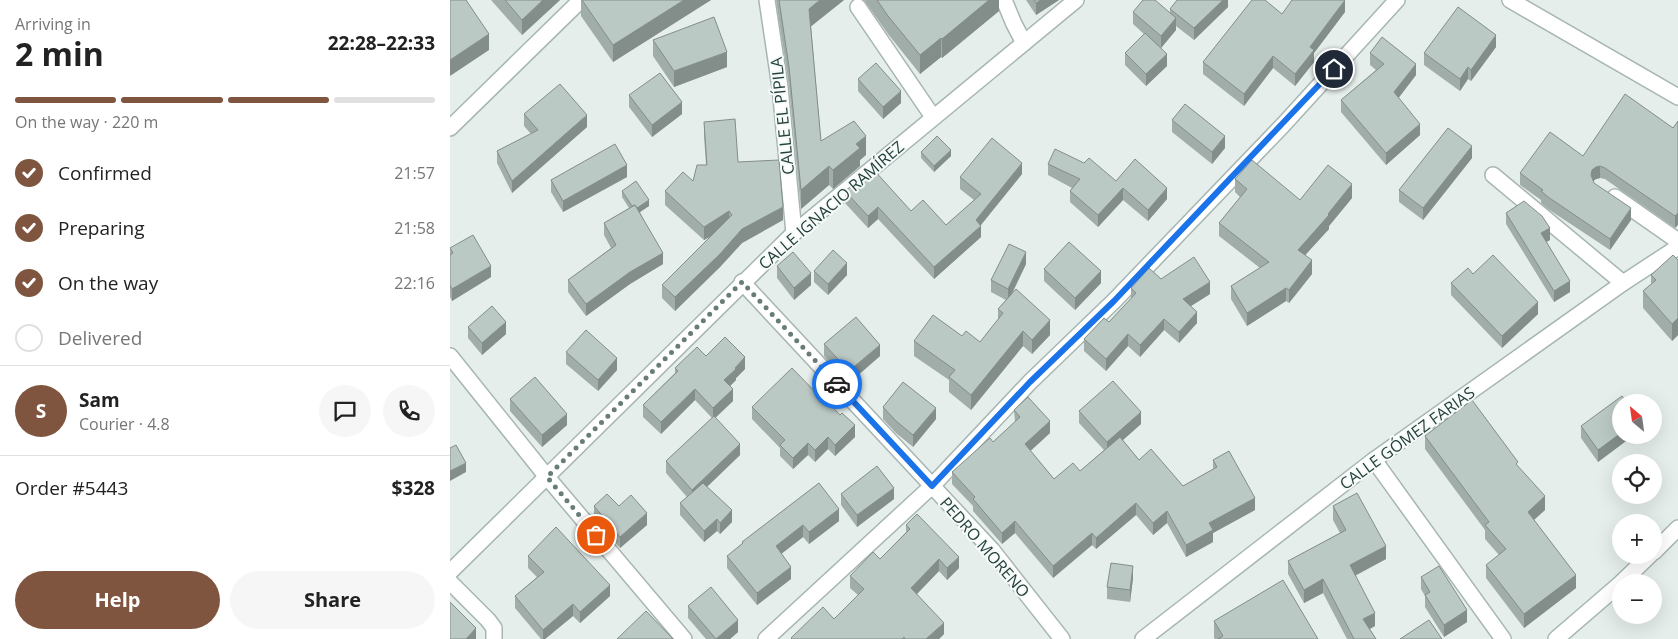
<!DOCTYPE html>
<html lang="en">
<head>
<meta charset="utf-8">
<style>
  :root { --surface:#fff; --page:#f6f6f6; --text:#222; --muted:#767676; --line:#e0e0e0; --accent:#7f553f }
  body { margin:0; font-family:"Open Sans",sans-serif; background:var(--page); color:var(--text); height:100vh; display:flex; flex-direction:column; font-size:19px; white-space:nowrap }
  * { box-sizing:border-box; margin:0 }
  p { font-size:16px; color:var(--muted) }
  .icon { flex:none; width:28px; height:28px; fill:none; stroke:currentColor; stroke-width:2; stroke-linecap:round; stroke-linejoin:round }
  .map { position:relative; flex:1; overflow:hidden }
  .side { display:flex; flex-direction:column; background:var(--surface); width:450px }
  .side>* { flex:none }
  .needle { width:32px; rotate:331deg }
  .controls { position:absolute; left:1162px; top:394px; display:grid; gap:10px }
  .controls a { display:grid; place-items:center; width:50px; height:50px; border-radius:50%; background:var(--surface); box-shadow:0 5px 20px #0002; font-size:25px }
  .pin { position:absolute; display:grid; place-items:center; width:42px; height:42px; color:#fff; margin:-21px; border:2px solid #fff; border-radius:50%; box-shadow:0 1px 5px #0007 }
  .courier { position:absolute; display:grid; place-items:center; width:50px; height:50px; margin:-25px; border:4px solid #1a73e8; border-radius:50%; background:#fff; color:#222; box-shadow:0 1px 6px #0007 }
  .headline em { font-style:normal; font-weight:700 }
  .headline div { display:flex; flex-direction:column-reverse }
  .headline { display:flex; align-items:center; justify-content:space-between; height:85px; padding:0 15px }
  h1 { font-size:32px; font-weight:700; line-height:38px }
  .bar { display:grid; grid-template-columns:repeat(4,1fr); gap:8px 5px; align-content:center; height:60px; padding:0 15px }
  .bar i { height:6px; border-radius:4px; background:var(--line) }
  .bar .current { background:var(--accent) }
  .bar p { grid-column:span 4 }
  .line { display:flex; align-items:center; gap:12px; padding:0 15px; border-top:1px solid var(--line) }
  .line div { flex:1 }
  .round { display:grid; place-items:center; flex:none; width:52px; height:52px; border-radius:26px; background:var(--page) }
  ol { padding:0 15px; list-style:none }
  li { display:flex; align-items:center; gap:15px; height:55px }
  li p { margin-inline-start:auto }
  li .icon { padding:5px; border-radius:50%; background:var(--accent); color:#fff; stroke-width:4 }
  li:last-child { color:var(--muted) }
  li i { width:28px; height:28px; border:2px solid var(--line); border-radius:50% }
  .button { display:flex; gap:10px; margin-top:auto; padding:10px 15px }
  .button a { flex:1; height:58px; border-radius:30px; background:var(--accent); color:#fff; font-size:20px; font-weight:700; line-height:58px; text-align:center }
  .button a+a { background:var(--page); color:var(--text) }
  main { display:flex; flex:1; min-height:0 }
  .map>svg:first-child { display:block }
</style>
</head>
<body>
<main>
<section class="side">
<div class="headline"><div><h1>2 min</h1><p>Arriving in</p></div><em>22:28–22:33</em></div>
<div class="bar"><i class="current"></i><i class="current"></i><i class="current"></i><i></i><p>On the way · 220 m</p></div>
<ol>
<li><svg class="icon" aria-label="check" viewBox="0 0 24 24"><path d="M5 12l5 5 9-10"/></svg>Confirmed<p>21:57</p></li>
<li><svg class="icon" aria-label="check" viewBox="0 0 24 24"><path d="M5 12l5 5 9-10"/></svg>Preparing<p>21:58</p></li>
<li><svg class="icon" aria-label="check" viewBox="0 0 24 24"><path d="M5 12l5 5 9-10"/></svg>On the way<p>22:16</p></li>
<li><i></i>Delivered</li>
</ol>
<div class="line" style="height:90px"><b class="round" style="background:var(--accent);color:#fff">S</b><div><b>Sam</b><p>Courier · 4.8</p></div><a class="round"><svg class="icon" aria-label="chat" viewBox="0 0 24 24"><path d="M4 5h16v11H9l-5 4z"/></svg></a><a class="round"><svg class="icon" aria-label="phone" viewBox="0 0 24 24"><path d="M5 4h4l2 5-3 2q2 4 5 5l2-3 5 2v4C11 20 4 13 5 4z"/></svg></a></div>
<div class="line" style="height:65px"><div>Order #5443</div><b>$328</b></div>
<div class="button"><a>Help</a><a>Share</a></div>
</section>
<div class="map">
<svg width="1228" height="639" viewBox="0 0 1228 639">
  <rect width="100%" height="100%" fill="#e5eeeb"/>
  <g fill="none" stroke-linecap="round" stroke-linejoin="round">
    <defs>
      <g id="minor">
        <polyline points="317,0 330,87 344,233"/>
        <polyline points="554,0 564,24 574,43"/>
        <polyline points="1060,0 1228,97"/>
        <polyline points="408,7 483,117"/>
        <polyline points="0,128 131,0"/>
        <polyline points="1043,175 1173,283"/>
        <polyline points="1165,197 1228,241"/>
        <polyline points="292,282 542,550 612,639"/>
        <polyline points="0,356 97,477 234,639"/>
        <polyline points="924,460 1053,639"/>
        <polyline points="1204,552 1228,528"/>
        <polyline points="0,572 344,233 626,0"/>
        <polyline points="0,582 38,620 44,628 44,639"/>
        <polyline points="1172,582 1200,555"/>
        <polyline points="316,639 482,486 580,382 664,301 834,124 947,0"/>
        <polyline points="693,639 924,460 1173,283 1228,247"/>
        <polyline points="1106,639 1171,583"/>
      </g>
    </defs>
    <use href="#minor" stroke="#a7b6b3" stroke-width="18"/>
    <use href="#minor" stroke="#fff" stroke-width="15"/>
  </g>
  <g fill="#a1ada9">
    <polygon points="41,0 110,0 72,35"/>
    <polygon points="131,0 261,0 163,62 131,16"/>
    <polygon points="326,0 394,0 361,26 371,141 416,155 410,160 410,166 383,189 379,185 351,209 339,86"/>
    <polygon points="414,0 549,0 549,11 492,58 491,57 470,74 438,34"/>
    <polygon points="576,0 609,0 586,15"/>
    <polygon points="778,0 778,7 744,40 726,26 726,30 711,48 707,45 717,66 696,86 675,65 675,53 694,34 683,24 683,12 720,13 720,9"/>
    <polygon points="895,12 864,53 864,62 845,86 823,68 794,106 753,74 753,62 832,14"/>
    <polygon points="203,40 277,67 224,87 203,56"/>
    <polygon points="1046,47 1021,81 1018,79 1010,91 974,65 974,53"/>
    <polygon points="920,53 966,75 948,98 970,135 936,165 891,112 891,100 926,70 920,65"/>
    <polygon points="408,79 451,103 433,119 408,91"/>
    <polygon points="179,95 232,114 202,137 179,107"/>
    <polygon points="74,114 137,127 62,193 47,163 47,151 81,134 74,126"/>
    <polygon points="722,120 775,148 762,164 722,132"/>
    <polygon points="1228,121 1225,228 1155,179 1150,178 1146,179 1143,181 1144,183 1181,220 1160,250 1098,209 1091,203 1091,200 1070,185 1070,173 1133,156 1223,128"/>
    <polygon points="254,122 288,162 333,220 292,243 270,267 225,311 212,298 212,285 260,237 254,240 215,205 215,191 243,181 256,165 254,136"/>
    <polygon points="471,152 501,156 484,172 471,158"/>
    <polygon points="1022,158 973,220 949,202 949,190"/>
    <polygon points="598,164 666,181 717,199 698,221 673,200 648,227 620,202 620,191 622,188 598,175"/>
    <polygon points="572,174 531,225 531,237 484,279 428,219 418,228 395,203 395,191 461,211 496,225 524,200 510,189 510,177"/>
    <polygon points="177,177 113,212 101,192 101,180"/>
    <polygon points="785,179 850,200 902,198 879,226 879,229 855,255 862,274 839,303 836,301 797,326 781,299 781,286 810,268 769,236 769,223 790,197 785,192"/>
    <polygon points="172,191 199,206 190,212 213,264 180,284 136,316 118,292 118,280 161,248 154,235 154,223 179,208 172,197"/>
    <polygon points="1056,213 1100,240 1096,242 1120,292 1104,302 1056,224"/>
    <polygon points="0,248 41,277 2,301 0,297"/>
    <polygon points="1228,260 1228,335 1222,341 1193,308 1193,291 1201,284 1201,275"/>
    <polygon points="576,264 562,294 600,335 582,354 573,346 521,410 499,392 499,380 464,356 464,341 512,336 530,342 548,320 548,309 556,300 541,292 541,280"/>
    <polygon points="327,266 361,285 344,300 327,278"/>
    <polygon points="594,269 651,283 625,310 594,281"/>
    <polygon points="364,271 397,275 378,295 364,282"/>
    <polygon points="1023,274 1088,314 1052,348 1001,295 1001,283"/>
    <polygon points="711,279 760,294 741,306 747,323 729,343 714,330 690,357 678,346 656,371 634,351 634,339 659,322 681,299 681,288"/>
    <polygon points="18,327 56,334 32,355 18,338"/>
    <polygon points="374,344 430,356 399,383 374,356"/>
    <polygon points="116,352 167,370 148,391 116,364"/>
    <polygon points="256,356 295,369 286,378 286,380 280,386 283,401 265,418 290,455 257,487 282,522 270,534 267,531 254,542 230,515 230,503 237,497 216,473 216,461 262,418 245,400 211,434 193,417 193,405 225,373 225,368"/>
    <polygon points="60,399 117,425 92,447 60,411"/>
    <polygon points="302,407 405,437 385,456 378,449 365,462 358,455 343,469 330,456 330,448 302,419"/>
    <polygon points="433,407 486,419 463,447 446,433 433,419"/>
    <polygon points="564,410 600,433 580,451 604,479 630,471 654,450 629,423 629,411 691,424 673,440 689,460 733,486 763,469 763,460 805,510 763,533 763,542 736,557 717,523 703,535 686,515 646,549 642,545 603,578 565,533 552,544 523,511 523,506 502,484 502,472 543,442 565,422"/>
    <polygon points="1131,426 1171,435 1184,435 1148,462 1131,438"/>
    <polygon points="975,436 1068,467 1095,510 1084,520 1126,588 1074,628 1036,578 1036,565 1049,555 1035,539 1035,530 975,449"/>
    <polygon points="369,483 389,521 359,544 353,537 331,554 341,579 307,605 277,568 277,556 292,544 292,542"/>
    <polygon points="391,494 444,499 407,527 391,505"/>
    <polygon points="144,506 169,506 197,525 170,548 144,518"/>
    <polygon points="883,506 936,559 905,576 925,626 920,629 926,639 897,639 873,593 854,603 838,574 838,561 890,533 883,520"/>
    <polygon points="456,525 509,568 497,580 489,571 467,594 494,634 489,639 341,639 341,638 384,619 408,595 400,588 400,576 430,559 456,532"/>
    <polygon points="78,556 160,596 130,623 123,616 95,639 91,639 65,608 65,596 87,577 78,568"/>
    <polygon points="971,577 1017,622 994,637 975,607 975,596 971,589"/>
    <polygon points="683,578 680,602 657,599 657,587"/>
    <polygon points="238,606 288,632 280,639 256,639 238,618"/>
    <polygon points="764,621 868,639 765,639 764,638"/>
  </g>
  <g fill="#838d89">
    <polygon points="93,0 110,0 72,35 72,20"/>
    <polygon points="234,0 261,0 163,62 163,45"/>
    <polygon points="370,0 394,0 359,28 359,9"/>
    <polygon points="539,0 549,0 549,11 492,58 492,39"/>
    <polygon points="591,0 609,0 586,15 586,3"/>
    <polygon points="773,0 778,0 778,7 744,40 744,28"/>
    <polygon points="895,0 895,12 864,53 864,62 845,86 845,74 860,47"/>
    <polygon points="726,18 726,30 711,48 711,36"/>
    <polygon points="39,34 39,50 0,76 0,60"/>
    <polygon points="1046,35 1046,47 1021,81 1021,70"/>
    <polygon points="491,38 491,57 470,74 470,55"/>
    <polygon points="277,52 277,67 224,87 224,71"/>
    <polygon points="717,54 717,66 696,86 696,74"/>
    <polygon points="823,56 823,68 794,106 794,94"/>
    <polygon points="966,64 966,75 944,104 944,92"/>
    <polygon points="1018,67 1018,79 1010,91 1010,79"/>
    <polygon points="451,91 451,103 433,119 433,107"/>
    <polygon points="232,102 232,114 202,137 202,125"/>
    <polygon points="137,115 137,127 62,193 62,181"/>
    <polygon points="970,124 970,135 936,165 936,153"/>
    <polygon points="416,136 416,155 410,160 410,166 383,189 383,170 406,144"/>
    <polygon points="775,136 775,148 762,164 762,152"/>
    <polygon points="1022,146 1022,158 973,220 973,208"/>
    <polygon points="501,150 501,156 484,172 484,166"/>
    <polygon points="572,163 572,174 530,226 531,226 531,237 484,279 484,267 526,220"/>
    <polygon points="177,165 177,177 113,212 113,201"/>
    <polygon points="379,166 379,185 351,209 351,190"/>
    <polygon points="1150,166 1150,178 1146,179 1142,182 1141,175 1142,170 1146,167"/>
    <polygon points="902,184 902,198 879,226 879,229 848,263 848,250"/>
    <polygon points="673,188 673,200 648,227 648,215"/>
    <polygon points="717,188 717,199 698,221 698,210"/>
    <polygon points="199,200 199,206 184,216 184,210"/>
    <polygon points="333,207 333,220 292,243 270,267 225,311 225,297 292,229"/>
    <polygon points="428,207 428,219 418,228 418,216"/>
    <polygon points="1181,208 1181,220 1160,250 1160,239"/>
    <polygon points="279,211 279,225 254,240 254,227"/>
    <polygon points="1228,213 1228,225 1225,228 1225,216"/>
    <polygon points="1100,228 1100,240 1091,245 1091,233"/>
    <polygon points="576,252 576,264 558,301 558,289"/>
    <polygon points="213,253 213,264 180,284 136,316 136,304 180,272"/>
    <polygon points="862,260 862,274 839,303 839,290"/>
    <polygon points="397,263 397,275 378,295 378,284"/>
    <polygon points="41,266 41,277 2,301 2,289"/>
    <polygon points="651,271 651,283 625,310 625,298"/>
    <polygon points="361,273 361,285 344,300 344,288"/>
    <polygon points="1120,281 1120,292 1104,302 1104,291"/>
    <polygon points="760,282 760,294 733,311 733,299"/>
    <polygon points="836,288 836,301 797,326 797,313"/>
    <polygon points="1088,302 1088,314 1052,348 1052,336"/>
    <polygon points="747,312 747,323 729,343 729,332"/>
    <polygon points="1228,318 1228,335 1222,341 1222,324"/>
    <polygon points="714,319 714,330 690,357 690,345"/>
    <polygon points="600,320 600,335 582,354 582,340"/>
    <polygon points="56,322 56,334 32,355 32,343"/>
    <polygon points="573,331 573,346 521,410 521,395"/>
    <polygon points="678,334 678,346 656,371 656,359"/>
    <polygon points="430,345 430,356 399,383 399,371"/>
    <polygon points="295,357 295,369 286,378 286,380 274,392 274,380"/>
    <polygon points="167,358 167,370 148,391 148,380"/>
    <polygon points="245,389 245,400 211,434 211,422"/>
    <polygon points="283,389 283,401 263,420 263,408"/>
    <polygon points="486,408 486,419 463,447 463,435"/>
    <polygon points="691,412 691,424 657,454 657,442"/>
    <polygon points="117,414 117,425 92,447 92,435"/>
    <polygon points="600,421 600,433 575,456 575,444"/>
    <polygon points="405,425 405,437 385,456 385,445"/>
    <polygon points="1171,433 1171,435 1184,435 1148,462 1148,450"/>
    <polygon points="378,437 378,449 365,462 365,450"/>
    <polygon points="358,443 358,455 343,469 343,458"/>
    <polygon points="290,444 290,455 242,501 242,490"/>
    <polygon points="16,463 16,472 0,481 0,471"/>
    <polygon points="444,488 444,499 407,527 407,515"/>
    <polygon points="1095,496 1095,510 1078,525 1078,512"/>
    <polygon points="805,498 805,510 763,533 763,542 736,557 736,545 759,523"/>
    <polygon points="686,503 686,515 646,549 646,538"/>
    <polygon points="389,509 389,521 359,544 359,532"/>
    <polygon points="282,510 282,522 270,534 270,523"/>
    <polygon points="717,511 717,523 703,535 703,523"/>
    <polygon points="197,513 197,525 170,548 170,537"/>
    <polygon points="267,519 267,531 254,542 254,531"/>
    <polygon points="565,521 565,533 552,544 552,533"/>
    <polygon points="353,525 353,537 326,558 326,546"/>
    <polygon points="642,533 642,545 603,578 603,566"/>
    <polygon points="936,546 936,559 900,578 900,565"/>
    <polygon points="509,557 509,568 497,580 497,568"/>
    <polygon points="489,559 489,571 461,600 461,588"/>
    <polygon points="683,566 683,578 680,602 680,590"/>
    <polygon points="341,567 341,579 307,605 307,593"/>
    <polygon points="1126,575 1126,588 1074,628 1074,614"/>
    <polygon points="873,579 873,593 854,603 854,590"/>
    <polygon points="160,585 160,596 130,623 130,612"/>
    <polygon points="123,604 123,616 95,639 93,639 93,630"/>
    <polygon points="1017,610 1017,622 994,637 994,625"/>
    <polygon points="925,613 925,626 913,632 913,619"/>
    <polygon points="288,620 288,632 280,639 266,639"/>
    <polygon points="494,623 494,634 489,639 476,639"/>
    <polygon points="26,628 26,639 16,639"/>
  </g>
  <g fill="#bbc9c4" stroke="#838d89">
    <polygon points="0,0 16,0 39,34 0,60"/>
    <polygon points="55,0 93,0 72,20"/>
    <polygon points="132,0 234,0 163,45"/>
    <polygon points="329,0 370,0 359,9 371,141 404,121 416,136 406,144 410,148 383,170 379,166 351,190 339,67"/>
    <polygon points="427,0 539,0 492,39 491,38 470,55 438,16"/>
    <polygon points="584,0 591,0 586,3"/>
    <polygon points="693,0 705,0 726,18 711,36 683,12"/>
    <polygon points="727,0 773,0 744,28 720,9"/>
    <polygon points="802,0 815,0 832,14 842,0 895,0 860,47 864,50 845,74 823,56 794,94 753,62"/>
    <polygon points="1008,7 1046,35 1021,70 1018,67 1010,79 974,53"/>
    <polygon points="264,17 277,52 224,71 203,40"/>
    <polygon points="695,33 717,54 696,74 675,53"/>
    <polygon points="932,37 966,64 944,92 970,124 936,153 891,100 934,64 920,53"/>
    <polygon points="426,63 451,91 433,107 408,79"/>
    <polygon points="210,73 232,102 202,125 179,95"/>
    <polygon points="110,84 137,115 62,181 47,151 88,130 74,114"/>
    <polygon points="1175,94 1223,128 1228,121 1228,213 1225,216 1155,168 1150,166 1146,167 1142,170 1141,175 1144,183 1181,208 1160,239 1098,197 1091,191 1093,190 1070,173 1100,132 1133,156"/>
    <polygon points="735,104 775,136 762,152 722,120"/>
    <polygon points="285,119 288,162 329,160 333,207 292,229 270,254 225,297 212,285 282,215 279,211 254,227 215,191 233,172 243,181 247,165 257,165 254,122"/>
    <polygon points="998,128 1022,146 973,208 949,190"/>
    <polygon points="487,136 501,150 484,166 471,152"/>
    <polygon points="542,138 572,163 526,220 531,226 484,267 428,207 418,216 395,191 423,169 461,211 473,200 496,225 531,194 510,177"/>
    <polygon points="165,144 177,165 113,201 101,180"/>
    <polygon points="605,149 634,163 639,158 666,181 685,159 717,188 698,210 673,188 648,215 620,191 630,179 598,164"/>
    <polygon points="802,160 850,200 878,165 902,184 878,214 879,215 848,250 862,260 839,290 836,288 797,313 781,286 819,262 769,223 797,189 785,179"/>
    <polygon points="186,181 199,200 187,208 185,205 182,206 172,191"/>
    <polygon points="1074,201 1092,216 1100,228 1091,233 1120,281 1104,291 1056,213"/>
    <polygon points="185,205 213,253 180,272 136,304 118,280 166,245 154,223"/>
    <polygon points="23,235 41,266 2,289 0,285 0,255 3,253 0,248"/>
    <polygon points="619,242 651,271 625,298 594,269"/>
    <polygon points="559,244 576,252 558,289 541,280"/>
    <polygon points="383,250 397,263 378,284 364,271"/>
    <polygon points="343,252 361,273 344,288 327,266"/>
    <polygon points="1043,255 1088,302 1052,336 1001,283 1018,268 1023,274"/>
    <polygon points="1223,255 1228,260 1228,318 1222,324 1193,291 1206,280 1201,275"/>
    <polygon points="744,257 760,282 733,299 747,312 729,332 714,319 690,345 678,334 656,359 634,339 654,318 659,322 686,293 681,288 699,268 711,279"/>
    <polygon points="566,289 600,320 582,340 573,331 521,395 499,377 505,370 464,341 483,315 512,336 516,331 530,342 553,313 548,309"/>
    <polygon points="42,306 56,322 32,343 18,327"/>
    <polygon points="406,317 430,345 399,371 374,344"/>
    <polygon points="136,330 167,358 148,380 116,352"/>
    <polygon points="275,337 295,357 285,368 286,369 274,380 283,389 263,408 245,389 211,422 193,405 228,371 225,368 247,347 256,356"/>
    <polygon points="342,368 375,402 376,400 390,415 392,413 405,425 385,445 378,437 365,450 358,443 343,458 330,445 335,440 302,407"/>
    <polygon points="85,377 117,414 92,435 60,399"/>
    <polygon points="663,381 691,412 657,442 629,411"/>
    <polygon points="453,382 486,408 463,435 446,421 433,407"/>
    <polygon points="1172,396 1176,402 1171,402 1171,433 1148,450 1131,426"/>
    <polygon points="578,397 600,421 575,444 604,479 623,463 630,471 670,437 689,460 701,449 733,486 767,467 763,460 779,451 805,498 759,523 763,530 736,545 717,511 703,523 686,503 646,538 642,533 603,566 565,521 552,533 523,499 525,497 502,472 540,438 543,442 570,417 564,410"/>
    <polygon points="1022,400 1068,462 1066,464 1095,496 1078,512 1126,575 1074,614 1036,565 1056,549 1035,525 1039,522 975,436"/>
    <polygon points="264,416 290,444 242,490 216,461"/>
    <polygon points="6,445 16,463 0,471 0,448"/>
    <polygon points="427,466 444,488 407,515 391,494"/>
    <polygon points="253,483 282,510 270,523 267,519 254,531 230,503"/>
    <polygon points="369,483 389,509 359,532 353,525 326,546 341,567 307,593 277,556 293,543 292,542"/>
    <polygon points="907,493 936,546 900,565 925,613 913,619 926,639 904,639 873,579 854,590 838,561 896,530 883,506"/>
    <polygon points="157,494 169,506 181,495 197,513 170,537 144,506"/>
    <polygon points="467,514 509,557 497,568 489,559 461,588 494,623 476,639 455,639 454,637 452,639 342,639 341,638 373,607 384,619 414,589 400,576 423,552 430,559 460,529 456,525"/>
    <polygon points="106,527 160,585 130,612 123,604 93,630 65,596 94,572 78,556"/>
    <polygon points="661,563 683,566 680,590 657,587"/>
    <polygon points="989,566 1017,610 994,625 975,595 980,592 971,577"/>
    <polygon points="833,580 868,639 768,639 773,636 764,621"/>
    <polygon points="261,587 288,620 266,639 238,606"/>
    <polygon points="0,602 26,628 16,639 0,639"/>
    <polygon points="196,611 223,639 167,639"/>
    <polygon points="979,620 992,639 950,639"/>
  </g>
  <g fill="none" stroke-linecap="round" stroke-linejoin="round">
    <polyline stroke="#687d79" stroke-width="5" stroke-dasharray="0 9" points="146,535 97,477 292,282 387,384"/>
    <polyline stroke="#1a73e8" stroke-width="6" points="387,384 482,486 580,382 664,301 884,69"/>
  </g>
  <g text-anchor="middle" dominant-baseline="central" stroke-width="4" stroke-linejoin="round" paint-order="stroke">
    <g font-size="16" fill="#24403b" stroke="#f6faf9">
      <text transform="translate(332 116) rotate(-96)">CALLE EL PÍPILA</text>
      <text transform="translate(381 205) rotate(-41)">CALLE IGNACIO RAMÍREZ</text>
      <text transform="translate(957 438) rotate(-36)">CALLE GÓMEZ FARIAS</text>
      <text transform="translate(535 547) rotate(49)">PEDRO MORENO</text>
    </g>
  </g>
</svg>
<div class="controls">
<a><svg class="needle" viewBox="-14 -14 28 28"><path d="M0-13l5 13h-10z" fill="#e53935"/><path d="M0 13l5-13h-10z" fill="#767676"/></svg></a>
<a><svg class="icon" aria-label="locate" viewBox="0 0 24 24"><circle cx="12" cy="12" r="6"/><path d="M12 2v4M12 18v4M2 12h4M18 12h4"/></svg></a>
<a>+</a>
<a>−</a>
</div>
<div class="pin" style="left:146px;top:535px;background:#ea580c"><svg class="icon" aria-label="bag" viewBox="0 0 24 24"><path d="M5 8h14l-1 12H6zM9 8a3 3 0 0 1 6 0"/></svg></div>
<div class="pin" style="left:884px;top:69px;background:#1f2937"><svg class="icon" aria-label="home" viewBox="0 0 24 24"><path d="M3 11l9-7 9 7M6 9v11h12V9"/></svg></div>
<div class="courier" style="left:387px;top:384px"><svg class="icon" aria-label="car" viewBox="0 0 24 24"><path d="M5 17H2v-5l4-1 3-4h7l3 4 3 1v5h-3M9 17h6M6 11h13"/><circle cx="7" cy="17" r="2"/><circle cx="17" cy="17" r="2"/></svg></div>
</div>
</main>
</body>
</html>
